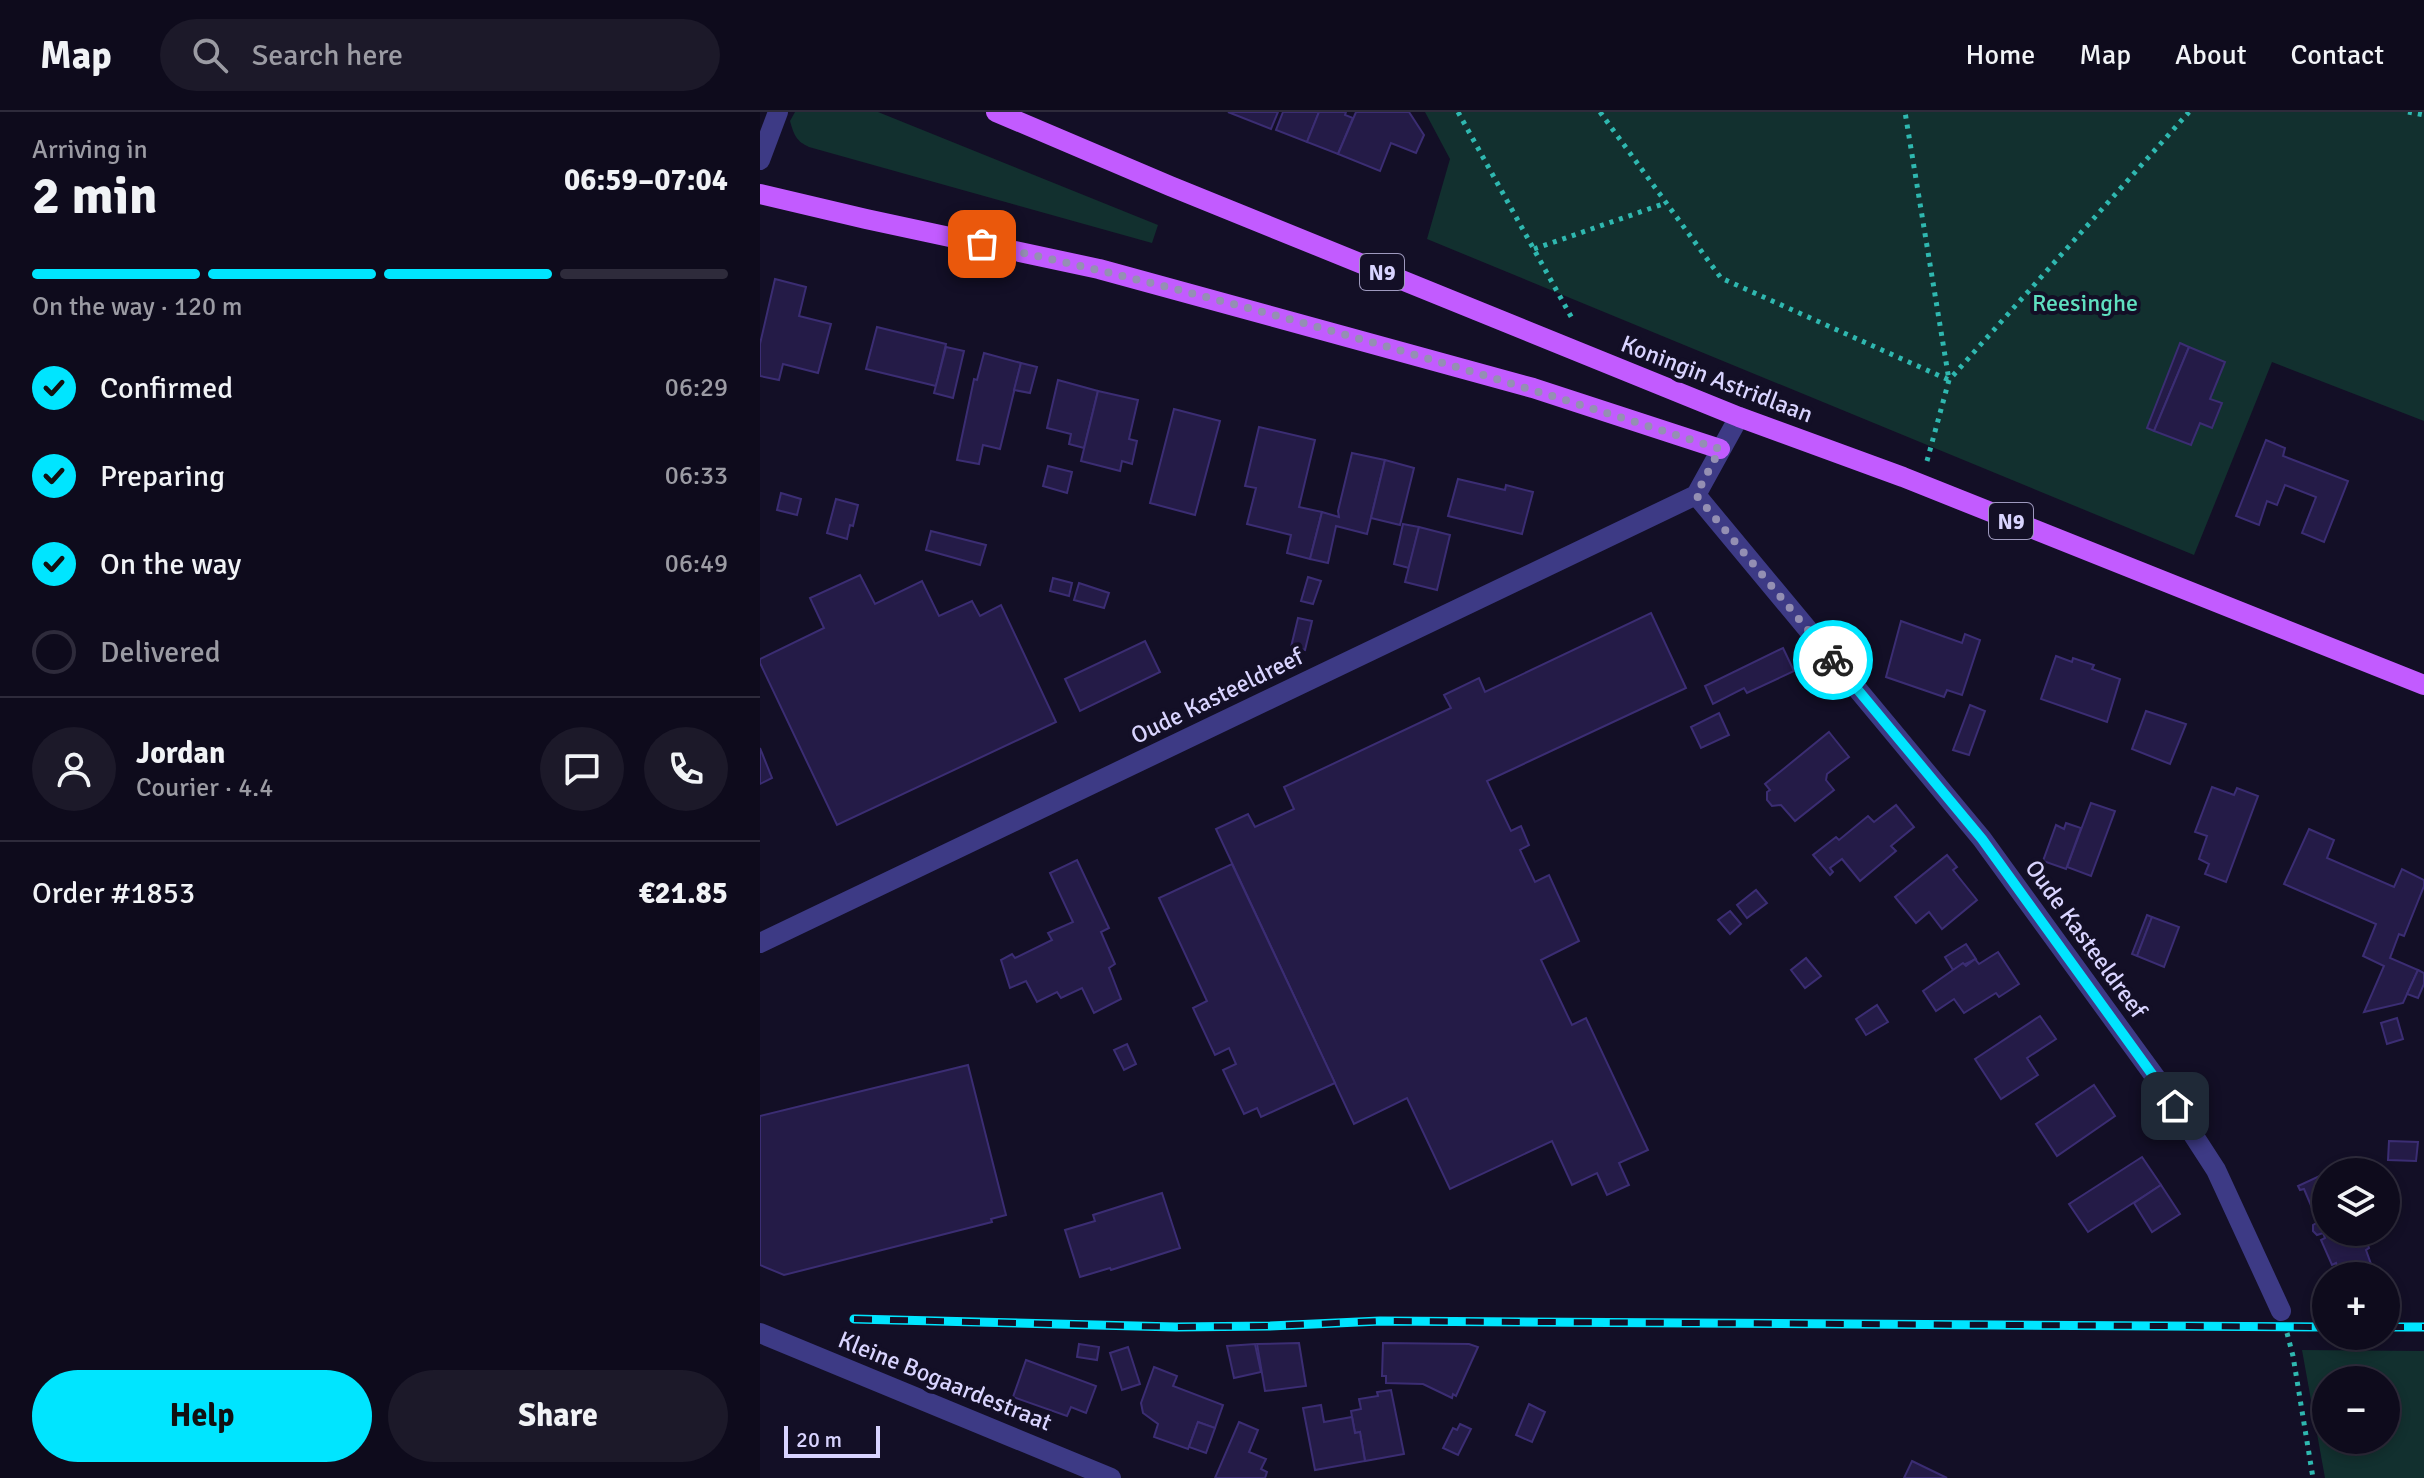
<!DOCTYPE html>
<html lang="en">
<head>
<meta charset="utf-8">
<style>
  :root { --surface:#0e0b1c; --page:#1c1929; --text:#f1f3f6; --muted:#9b9ba3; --line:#2e2b3b; --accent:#00e5ff }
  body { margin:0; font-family:Signika,sans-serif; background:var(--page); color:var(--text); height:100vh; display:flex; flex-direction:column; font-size:30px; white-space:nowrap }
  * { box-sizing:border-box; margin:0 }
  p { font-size:26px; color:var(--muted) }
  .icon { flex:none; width:44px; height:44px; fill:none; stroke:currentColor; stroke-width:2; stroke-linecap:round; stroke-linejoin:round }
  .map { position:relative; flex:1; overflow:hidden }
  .sheet { display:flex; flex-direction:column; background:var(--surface); width:760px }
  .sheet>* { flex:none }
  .buttons { position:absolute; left:1552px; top:1046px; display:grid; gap:16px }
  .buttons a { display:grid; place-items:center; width:88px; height:88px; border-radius:50%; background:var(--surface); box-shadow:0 4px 12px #0003,0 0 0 2px var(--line); font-size:40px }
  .scale { position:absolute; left:24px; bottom:20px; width:96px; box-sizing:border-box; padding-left:8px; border:4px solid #d9d4ff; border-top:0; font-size:22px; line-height:28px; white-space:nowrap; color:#d9d4ff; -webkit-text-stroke:6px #130f26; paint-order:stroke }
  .pin { position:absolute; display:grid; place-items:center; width:68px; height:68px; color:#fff; margin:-34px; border-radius:16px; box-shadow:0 4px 12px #0006 }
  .courier { position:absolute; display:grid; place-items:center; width:80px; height:80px; margin:-40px; border:6px solid #00e5ff; border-radius:50%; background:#fff; color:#222; box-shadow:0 2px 10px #0007 }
  .summary em { font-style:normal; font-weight:700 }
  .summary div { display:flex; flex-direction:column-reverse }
  .summary { display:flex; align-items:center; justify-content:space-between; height:136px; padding:0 32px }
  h1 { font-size:52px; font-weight:700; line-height:60px }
  .bar { display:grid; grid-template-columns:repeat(4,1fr); gap:12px 8px; align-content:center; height:96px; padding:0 32px }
  .bar i { height:10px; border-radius:6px; background:var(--line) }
  .bar .current { background:var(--accent) }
  .bar p { grid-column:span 4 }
  .line { display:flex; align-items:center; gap:20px; padding:0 32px; border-top:2px solid var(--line) }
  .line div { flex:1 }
  .round { display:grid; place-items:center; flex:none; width:84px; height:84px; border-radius:42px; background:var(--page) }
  ol { padding:0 32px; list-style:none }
  li { display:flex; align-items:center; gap:24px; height:88px }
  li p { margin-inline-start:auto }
  li .icon { padding:8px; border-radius:50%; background:var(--accent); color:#111; stroke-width:4 }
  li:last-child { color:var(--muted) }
  li i { width:44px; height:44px; border:4px solid var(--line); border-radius:50% }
  .button { display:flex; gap:16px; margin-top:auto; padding:16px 32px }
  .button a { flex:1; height:92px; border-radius:48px; background:var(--accent); color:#111; font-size:32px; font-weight:700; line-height:92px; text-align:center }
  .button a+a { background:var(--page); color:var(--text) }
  header { display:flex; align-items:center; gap:48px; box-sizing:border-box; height:112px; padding:0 40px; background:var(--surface); border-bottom:2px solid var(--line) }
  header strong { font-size:38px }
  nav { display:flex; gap:44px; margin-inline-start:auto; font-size:28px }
  .search { width:560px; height:72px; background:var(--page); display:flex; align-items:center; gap:20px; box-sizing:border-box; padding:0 28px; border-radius:44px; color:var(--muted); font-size:30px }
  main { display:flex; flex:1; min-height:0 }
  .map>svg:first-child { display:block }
</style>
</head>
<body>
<header>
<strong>Map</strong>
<div class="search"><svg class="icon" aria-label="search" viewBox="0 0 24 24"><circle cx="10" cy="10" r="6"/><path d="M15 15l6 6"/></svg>Search here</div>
<nav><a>Home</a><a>Map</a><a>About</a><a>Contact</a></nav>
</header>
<main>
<section class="sheet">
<div class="summary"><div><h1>2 min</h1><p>Arriving in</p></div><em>06:59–07:04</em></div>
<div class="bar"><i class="current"></i><i class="current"></i><i class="current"></i><i></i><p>On the way · 120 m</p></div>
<ol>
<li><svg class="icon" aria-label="check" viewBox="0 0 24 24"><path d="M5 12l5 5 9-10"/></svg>Confirmed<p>06:29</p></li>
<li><svg class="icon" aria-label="check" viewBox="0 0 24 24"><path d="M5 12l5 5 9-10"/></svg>Preparing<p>06:33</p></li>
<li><svg class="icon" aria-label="check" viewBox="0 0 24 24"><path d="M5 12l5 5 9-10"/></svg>On the way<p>06:49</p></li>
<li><i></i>Delivered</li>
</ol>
<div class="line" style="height:144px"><a class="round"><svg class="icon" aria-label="person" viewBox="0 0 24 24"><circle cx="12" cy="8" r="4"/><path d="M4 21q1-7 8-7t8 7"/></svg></a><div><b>Jordan</b><p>Courier · 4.4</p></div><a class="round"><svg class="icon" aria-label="chat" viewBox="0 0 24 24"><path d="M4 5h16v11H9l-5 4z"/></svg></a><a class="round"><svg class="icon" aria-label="phone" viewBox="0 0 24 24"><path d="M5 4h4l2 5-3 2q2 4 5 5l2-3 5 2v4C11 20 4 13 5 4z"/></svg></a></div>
<div class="line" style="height:104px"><div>Order #1853</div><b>€21.85</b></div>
<div class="button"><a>Help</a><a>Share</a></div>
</section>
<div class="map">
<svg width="1664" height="1366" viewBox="0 0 1664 1366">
  <rect width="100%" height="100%" fill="#130f26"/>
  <g fill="#12302f" fill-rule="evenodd">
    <path d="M35 0H118L398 113 392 131 49 35C36 29 34 23 30 9Z"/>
    <polygon points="665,0 1664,0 1664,309 1512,250 1434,443 667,127 690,47"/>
    <path d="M1542 1238 1664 1239V1366H1565ZM1626 1268V1328H1566V1268Z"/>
  </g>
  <g fill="#241b47" stroke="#3b2d73" stroke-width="2">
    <polygon points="468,0 518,0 511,17"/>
    <polygon points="523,0 559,0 547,30 516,18"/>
    <polygon points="559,0 586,0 585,3 593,6 578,42 547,30"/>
    <polygon points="596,0 649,0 664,23 656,41 631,31 620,59 578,42"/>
    <polygon points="15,167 46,175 39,204 71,212 58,261 23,252 19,268 0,264 0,232"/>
    <polygon points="117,215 186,232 176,274 106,257"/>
    <polygon points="1420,231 1429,235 1394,319 1387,316"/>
    <polygon points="186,235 204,239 193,286 174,281"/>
    <polygon points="1429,235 1465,250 1450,287 1462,291 1452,316 1440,311 1431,333 1394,319"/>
    <polygon points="224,241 261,251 240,337 223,333 219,352 197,348 214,267 217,268"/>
    <polygon points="261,251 277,255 270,281 254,278"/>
    <polygon points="298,268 338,279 324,336 309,332 311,322 287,316"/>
    <polygon points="338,279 378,288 369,327 377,329 372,352 362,349 360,359 321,349"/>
    <polygon points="414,297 460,309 435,403 390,391"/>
    <polygon points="499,315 555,328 539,395 562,400 550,447 527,441 531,423 487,412 496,376 485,374"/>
    <polygon points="1506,328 1525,336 1523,344 1588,369 1564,430 1542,421 1556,385 1525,373 1517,393 1507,389 1499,413 1476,404"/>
    <polygon points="592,341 625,348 607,422 576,414 568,451 550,447 562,400 579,405 578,399"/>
    <polygon points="625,348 654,356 640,413 611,406"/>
    <polygon points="288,354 312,360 307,381 283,374"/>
    <polygon points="698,367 745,378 746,373 773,380 762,422 688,404"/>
    <polygon points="21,381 41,387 37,403 17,398"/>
    <polygon points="76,387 98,393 93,414 90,413 87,427 67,421"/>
    <polygon points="643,412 659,415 649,456 634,452"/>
    <polygon points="659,415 690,423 677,478 645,470"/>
    <polygon points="171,419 226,433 220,453 166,438"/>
    <polygon points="100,463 115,492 162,469 179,504 212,489 220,504 241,493 296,610 77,713 0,551 0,547 64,516 50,486"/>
    <polygon points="548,465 561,469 553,492 541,489"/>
    <polygon points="293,466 312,471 309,484 290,479"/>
    <polygon points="319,471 349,481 344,496 314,488"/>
    <polygon points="891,501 926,576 727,669 751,719 761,714 769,733 760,738 775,770 789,763 819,829 781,848 812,913 826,906 888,1038 859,1051 869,1073 847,1083 837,1061 812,1073 792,1029 690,1077 647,986 594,1012 456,717 488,702 495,715 534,697 524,675 691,596 684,583 719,566 725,580"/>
    <polygon points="538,506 552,509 545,538 531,535"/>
    <polygon points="1141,509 1202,531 1205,522 1220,528 1202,583 1187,578 1184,585 1126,565"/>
    <polygon points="385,529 400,560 320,599 305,567"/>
    <polygon points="1023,536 1034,559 987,581 984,576 953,592 945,574"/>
    <polygon points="1296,544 1312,550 1313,546 1334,553 1332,557 1360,567 1347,610 1281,587"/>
    <polygon points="1210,593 1225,599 1209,643 1193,638"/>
    <polygon points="1386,599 1426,612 1410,652 1372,637"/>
    <polygon points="959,601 969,623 941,636 931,615"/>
    <polygon points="1069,620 1089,645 1067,662 1066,668 1074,678 1035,709 1021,693 1012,694 1007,688 1007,680 1010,678 1005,672"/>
    <polygon points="0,636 12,666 0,672"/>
    <polygon points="1452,675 1474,683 1477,676 1498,684 1466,770 1445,762 1449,752 1439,747 1447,724 1435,720"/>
    <polygon points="1331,691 1355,699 1331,764 1307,755"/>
    <polygon points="1136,693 1154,715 1131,734 1136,739 1100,769 1082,747 1070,756 1073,760 1070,763 1053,743 1076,725 1079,728 1108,704 1114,710"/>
    <polygon points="1306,711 1321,716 1306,757 1283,749 1296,713 1304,717"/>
    <polygon points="1549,717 1574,728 1567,746 1634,775 1642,757 1664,768 1664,774 1644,824 1639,822 1630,846 1658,858 1643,891 1604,900 1624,854 1603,844 1616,812 1524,772"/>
    <polygon points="1187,743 1197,755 1193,758 1217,788 1182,817 1169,800 1156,811 1135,785"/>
    <polygon points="317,748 349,816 341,820 355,852 349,856 361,887 334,901 322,876 301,886 297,880 277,890 266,869 250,876 241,848 252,842 255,846 292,828 288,821 313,810 290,761"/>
    <polygon points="472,752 575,971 501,1005 497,996 484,1002 463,958 476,952 469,936 455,943 433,896 447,889 399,786"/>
    <polygon points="996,778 1007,791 987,806 977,793"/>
    <polygon points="970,799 981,812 970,822 958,808"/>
    <polygon points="1387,803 1392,805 1377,844 1372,842"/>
    <polygon points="1392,805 1419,815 1404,855 1377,844"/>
    <polygon points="1206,832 1216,847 1193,858 1185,845"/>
    <polygon points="1238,840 1259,872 1239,885 1236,881 1204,901 1194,887 1176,899 1163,879 1203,851 1206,854 1215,847 1219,852"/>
    <polygon points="1046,846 1061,864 1045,876 1031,858"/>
    <polygon points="1658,858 1664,861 1664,872 1658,886 1647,882"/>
    <polygon points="1117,893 1128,910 1106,923 1096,907"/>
    <polygon points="1280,904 1296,927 1267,946 1278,963 1241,987 1215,947"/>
    <polygon points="1637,906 1643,927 1627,932 1621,911"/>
    <polygon points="367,932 376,952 364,958 354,938"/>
    <polygon points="208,953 246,1103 231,1107 232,1110 24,1163 0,1153 0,1004"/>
    <polygon points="1334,973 1355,1004 1297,1044 1276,1012"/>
    <polygon points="1629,1029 1658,1030 1656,1049 1628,1048"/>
    <polygon points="1382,1045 1401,1073 1328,1120 1309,1092"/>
    <polygon points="1594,1049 1599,1060 1569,1060"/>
    <polygon points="1566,1061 1566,1120 1603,1120 1609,1136 1606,1138 1612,1155 1590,1164 1581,1164 1576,1151 1572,1153 1561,1128 1565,1126 1563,1121 1557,1123 1553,1119 1553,1113 1558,1110 1544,1077 1540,1078 1538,1074"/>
    <polygon points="1401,1073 1420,1102 1392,1120 1374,1091"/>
    <polygon points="402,1081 420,1136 351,1158 350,1156 320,1165 305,1118 335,1109 333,1103"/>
    <polygon points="539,1231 546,1274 505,1279 497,1232"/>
    <polygon points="623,1231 709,1232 718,1235 696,1284 693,1282 692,1286 663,1272 626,1271 626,1264 622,1264"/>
    <polygon points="319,1232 339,1235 337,1248 317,1245"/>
    <polygon points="495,1232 501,1260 474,1266 467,1234"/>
    <polygon points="368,1235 380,1272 362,1278 350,1241"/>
    <polygon points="266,1248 336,1274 326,1301 311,1295 307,1304 253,1285"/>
    <polygon points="394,1255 417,1264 413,1274 463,1293 455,1316 438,1310 428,1337 394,1325 398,1312 383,1301 381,1291"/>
    <polygon points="631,1278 644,1342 605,1349 600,1320 595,1321 591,1299 601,1297 599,1287 618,1284 617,1280"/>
    <polygon points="769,1292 785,1300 772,1330 756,1323"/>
    <polygon points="561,1293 564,1310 592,1305 595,1321 600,1320 605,1349 555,1358 543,1296"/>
    <polygon points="438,1310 455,1316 446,1341 429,1335"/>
    <polygon points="479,1310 498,1318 489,1340 506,1347 501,1357 507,1360 505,1366 455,1366"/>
    <polygon points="700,1312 711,1317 698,1343 683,1336 693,1316 697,1318"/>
    <polygon points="1152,1349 1187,1366 1144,1366"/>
  </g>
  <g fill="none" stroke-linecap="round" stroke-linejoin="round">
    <g stroke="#2fb8b0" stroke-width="5" stroke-dasharray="4 6" stroke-linecap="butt">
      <polyline points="698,0 814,210"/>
      <polyline points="840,0 961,166 1189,268 1145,0"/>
      <polyline points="1648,0 1664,3"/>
      <polyline points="774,137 906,91"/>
      <polyline points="1167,349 1189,268 1429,0"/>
      <polyline points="1527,1221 1533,1244 1553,1366"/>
    </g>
    <g stroke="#3d3a85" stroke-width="20">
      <polyline points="0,48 18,0"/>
      <polyline points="936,383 1222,727 1401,973 1456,1058 1521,1199"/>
      <polyline points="0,831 936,383 979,305"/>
      <polyline points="0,1221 351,1366"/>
    </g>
    <g stroke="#c25bff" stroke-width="20">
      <polyline points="236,0 410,74 979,305 1143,365 1664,573"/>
      <polyline points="0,82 106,107 339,157 773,276 960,337"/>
    </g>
    <defs>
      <g id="rail">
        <polyline points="94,1207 416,1215 510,1214 620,1209 1566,1215"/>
        <polyline points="1626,1215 1664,1215"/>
      </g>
    </defs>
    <use href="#rail" stroke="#00e5ff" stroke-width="9"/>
    <use href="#rail" stroke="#130f26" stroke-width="6" stroke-dasharray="18" stroke-linecap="butt"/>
  </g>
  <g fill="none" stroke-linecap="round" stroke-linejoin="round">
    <path stroke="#948fb3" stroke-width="8" stroke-dasharray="0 14.4" d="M222 132C472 185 717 259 960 337L936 383 1073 548"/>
    <polyline stroke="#00e5ff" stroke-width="10" points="1073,548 1222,727 1415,994"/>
  </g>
  <g text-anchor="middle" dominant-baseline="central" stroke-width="8" stroke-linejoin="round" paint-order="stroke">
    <g fill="#130f26" stroke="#9e99be" stroke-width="2">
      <rect x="600" y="142" width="44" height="36" rx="6"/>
      <rect x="1229" y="391" width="44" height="36" rx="6"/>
    </g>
    <g font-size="22" font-weight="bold" fill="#d9d4ff">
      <text x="622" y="160">N9</text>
      <text x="1251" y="409">N9</text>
    </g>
    <g font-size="24" fill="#5fe0c0" stroke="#130f26">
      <text x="1325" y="191">Reesinghe</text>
    </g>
    <g font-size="24" fill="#d9d4ff" stroke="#130f26">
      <text transform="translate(957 267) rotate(21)">Koningin Astridlaan</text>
      <text transform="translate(457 584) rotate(-26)">Oude Kasteeldreef</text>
      <text transform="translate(1326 827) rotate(54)">Oude Kasteeldreef</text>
      <text transform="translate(185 1269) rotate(22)">Kleine Bogaardestraat</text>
    </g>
  </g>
</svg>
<div class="buttons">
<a><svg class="icon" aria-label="layers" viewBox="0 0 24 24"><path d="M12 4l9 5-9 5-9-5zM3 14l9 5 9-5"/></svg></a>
<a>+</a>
<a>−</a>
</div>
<div class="scale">20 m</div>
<div class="pin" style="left:222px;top:132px;background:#ea580c"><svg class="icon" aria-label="bag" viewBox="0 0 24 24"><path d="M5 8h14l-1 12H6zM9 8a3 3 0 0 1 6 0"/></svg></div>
<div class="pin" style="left:1415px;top:994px;background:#1f2937"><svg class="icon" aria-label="home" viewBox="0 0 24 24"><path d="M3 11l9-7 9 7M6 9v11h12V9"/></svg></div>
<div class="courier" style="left:1073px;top:548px"><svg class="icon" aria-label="bike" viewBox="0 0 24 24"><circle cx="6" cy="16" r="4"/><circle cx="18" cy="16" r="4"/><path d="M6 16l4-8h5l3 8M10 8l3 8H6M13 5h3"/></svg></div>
</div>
</main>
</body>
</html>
